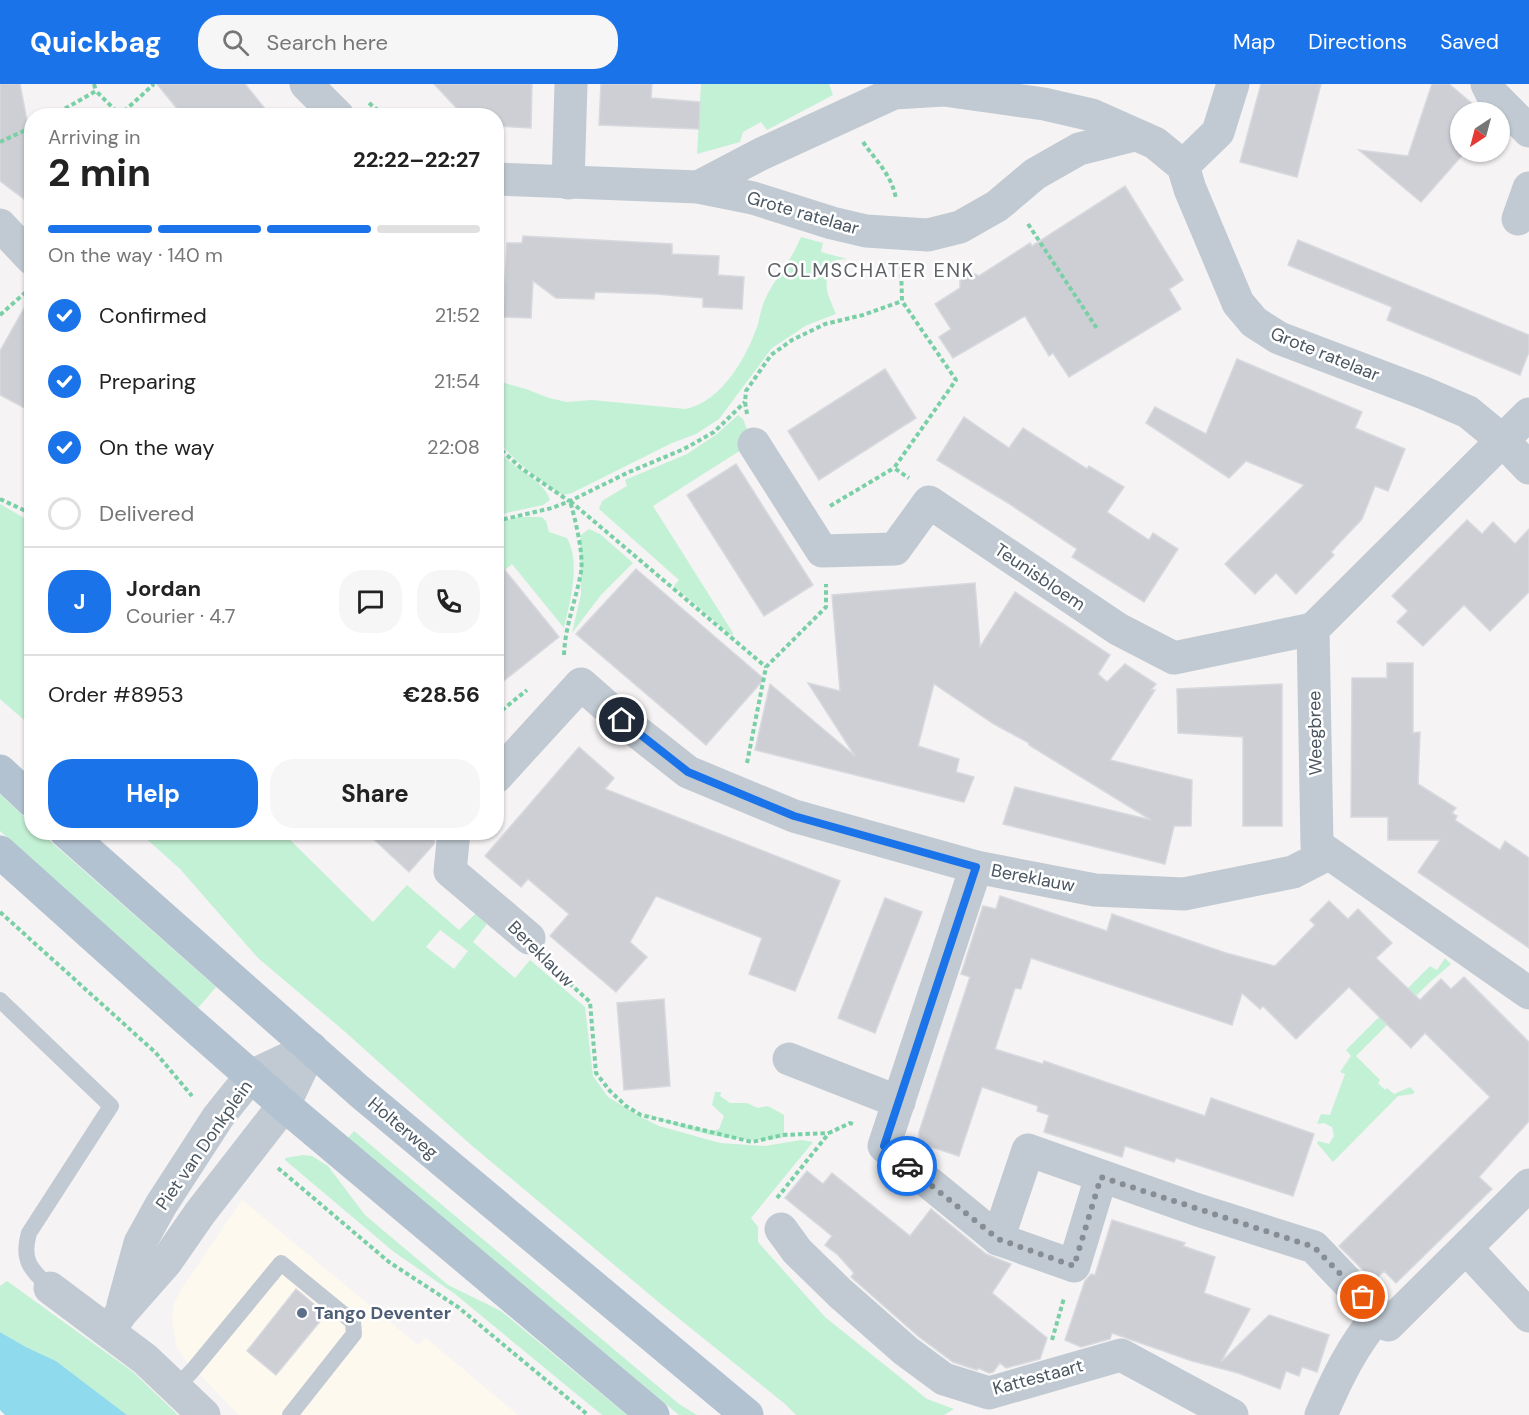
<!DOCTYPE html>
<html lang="en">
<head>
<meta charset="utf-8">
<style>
  :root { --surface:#fff; --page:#f6f6f6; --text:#222; --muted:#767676; --line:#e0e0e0; --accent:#1a73e8 }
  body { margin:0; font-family:"DM Sans",sans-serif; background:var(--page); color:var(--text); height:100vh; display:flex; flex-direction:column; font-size:22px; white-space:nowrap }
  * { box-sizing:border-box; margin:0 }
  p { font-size:20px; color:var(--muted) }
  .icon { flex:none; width:33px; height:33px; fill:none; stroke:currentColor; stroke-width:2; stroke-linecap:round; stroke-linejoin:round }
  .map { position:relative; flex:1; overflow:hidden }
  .side { position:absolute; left:24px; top:24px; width:480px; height:732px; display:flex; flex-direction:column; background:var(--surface); border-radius:24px; box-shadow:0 2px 4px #0004 }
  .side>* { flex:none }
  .needle { width:39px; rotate:216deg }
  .tools { position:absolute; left:1450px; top:18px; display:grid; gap:12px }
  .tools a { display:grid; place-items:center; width:60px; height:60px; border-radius:50%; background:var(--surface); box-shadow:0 2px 4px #0004; font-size:30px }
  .pin { position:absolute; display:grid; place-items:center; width:51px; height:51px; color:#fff; margin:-26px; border:3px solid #fff; border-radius:50%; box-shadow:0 2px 6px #0007 }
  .courier { position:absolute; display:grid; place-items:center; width:60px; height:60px; margin:-30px; border:4px solid #1a73e8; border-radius:50%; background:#fff; color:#222; box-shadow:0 2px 8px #0007 }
  .summary em { font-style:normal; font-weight:700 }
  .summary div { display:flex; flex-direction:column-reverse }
  .summary { display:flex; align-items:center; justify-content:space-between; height:102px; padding:0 24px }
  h1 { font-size:39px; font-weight:700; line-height:45px }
  .bar { display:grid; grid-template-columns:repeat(4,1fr); gap:9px 6px; align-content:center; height:72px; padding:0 24px }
  .bar i { height:8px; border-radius:4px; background:var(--line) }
  .bar .current { background:var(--accent) }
  .bar p { grid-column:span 4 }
  .line { display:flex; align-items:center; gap:15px; padding:0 24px; border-top:2px solid var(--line) }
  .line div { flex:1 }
  .round { display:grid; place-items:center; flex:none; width:63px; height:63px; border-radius:24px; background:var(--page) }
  ol { padding:0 24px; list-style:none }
  li { display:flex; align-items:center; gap:18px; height:66px }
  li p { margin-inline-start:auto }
  li .icon { padding:6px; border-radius:50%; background:var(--accent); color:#fff; stroke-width:4 }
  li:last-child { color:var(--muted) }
  li i { width:33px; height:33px; border:3px solid var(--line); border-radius:50% }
  .button { display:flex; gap:12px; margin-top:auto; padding:12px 24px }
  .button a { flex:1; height:69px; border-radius:24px; background:var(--accent); color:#fff; font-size:24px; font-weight:700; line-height:69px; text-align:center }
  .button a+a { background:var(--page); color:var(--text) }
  header { display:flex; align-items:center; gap:36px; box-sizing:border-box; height:84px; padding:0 30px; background:var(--accent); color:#fff }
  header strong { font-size:28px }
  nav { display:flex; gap:33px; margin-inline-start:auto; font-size:21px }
  .search { width:420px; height:54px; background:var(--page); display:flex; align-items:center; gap:15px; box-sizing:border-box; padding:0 21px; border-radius:24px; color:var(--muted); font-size:22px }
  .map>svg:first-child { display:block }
</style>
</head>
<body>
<header>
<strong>Quickbag</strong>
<div class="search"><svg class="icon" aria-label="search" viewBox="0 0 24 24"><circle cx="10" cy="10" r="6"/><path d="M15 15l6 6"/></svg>Search here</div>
<nav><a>Map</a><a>Directions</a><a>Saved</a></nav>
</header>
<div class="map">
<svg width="1529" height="1331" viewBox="0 0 1529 1331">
  <rect width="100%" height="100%" fill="#f5f3f3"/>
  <polygon fill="#fdf9ef" points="242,1116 418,1261 426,1254 518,1331 239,1331 187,1278 176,1262 172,1236 174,1220 180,1207"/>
  <g fill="#c3f1d5" fill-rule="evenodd">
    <polygon points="701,0 829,0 833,11 767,46 761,38 743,48 740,58 697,70"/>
    <path d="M801 153 823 159 821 168 847 175 836 176C822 201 825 204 836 230L807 241 772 264 719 335 696 350 672 359 572 409 563 411C547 402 503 369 497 353 493 342 496 310 497 297L526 305 549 314 567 318 592 316 686 325C722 317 747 273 758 240 760 231 762 222 766 213 777 192 791 177 801 153Z"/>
    <polygon points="738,331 743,335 752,359 653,422 733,549 732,552 674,502 679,496 599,425 602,417 627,402 625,396 687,370 717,350"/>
    <path d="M497 362C500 368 504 373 509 377 522 388 545 399 550 416L543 421 497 431Z"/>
    <polygon points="0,420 31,438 31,642 0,615"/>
    <path d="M518 433H542L546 437 549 448 567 454C581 480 570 517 564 544L512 480 497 493V439Z"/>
    <polygon points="589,445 600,450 633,479 601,511 572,549 581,510 580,456 581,451"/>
    <polygon points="0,710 31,739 32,748 41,749 216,903 198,924 0,747"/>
    <path d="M140 749H283L373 838 407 801 459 846 476 829 487 840 473 858 515 894 530 876 585 923 593 992 608 1013 641 1033 659 1042 720 1059 765 1062 801 1056 813 1058 751 1134 758 1143V1158L825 1233 927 1315 954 1325 944 1331H796L785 1320 662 1221 470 1060 343 946 258 874 180 785ZM440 846 468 867 454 885 426 863Z"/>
    <polygon points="1445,874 1451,880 1430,898 1356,972 1380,996 1378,999 1385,1006 1387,1004 1394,1010 1410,1003 1415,1008 1413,1010 1398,1012 1333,1078 1317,1059 1318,1057 1329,1060 1334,1052 1332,1043 1324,1039 1317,1040 1321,1030 1330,1031 1345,990 1340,988 1351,972 1346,966 1430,882 1437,886"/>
    <path d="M715 1008H721L720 1012 730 1019H747L758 1024 768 1022 784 1031V1053C742 1063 680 1046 642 1028L671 1038 713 1047 719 1045 724 1032 712 1021Z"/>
    <polygon points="354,1047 679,1320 697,1331 679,1331 348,1054"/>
    <polygon points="303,1071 312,1072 328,1082 365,1131 448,1201 501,1227 627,1331 602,1331 455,1210 394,1168 285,1076 285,1074"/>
    <polygon points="7,1197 133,1288 178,1331 127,1331 56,1277 26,1263 0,1248 0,1202"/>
  </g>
  <polygon fill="#90daee" points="0,1248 26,1263 56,1277 127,1331 5,1331 0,1326"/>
  <g fill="#cdcfd5" stroke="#d7d9de" stroke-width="1.5">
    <polygon points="0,0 20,0 32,63 32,121 0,97"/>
    <polygon points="157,0 245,0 271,32 183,32"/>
    <polygon points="434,0 532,0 531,44 496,42 496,32 464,32"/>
    <polygon points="601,0 652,0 651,14 700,18 699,45 599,41"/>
    <polygon points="1261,0 1321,0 1297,93 1240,78"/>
    <polygon points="1432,0 1449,0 1482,28 1461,28 1461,68 1465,68 1421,118 1359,66 1408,72"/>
    <polygon points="1125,102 1183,196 1169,205 1181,225 1069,293 1053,269 1049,272 1025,232 953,274 939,253 951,245 935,220 960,204 960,197 972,189 979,192 1030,159 1032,162"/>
    <polygon points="523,152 672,160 672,170 719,172 718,191 744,193 742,225 703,223 703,214 655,210 595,208 594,215 556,214 533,197 531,234 503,233 507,159 522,159"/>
    <polygon points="1298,156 1529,251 1529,268 1520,291 1387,236 1392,223 1288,181"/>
    <polygon points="32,210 32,328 0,311 0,267"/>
    <polygon points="1237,275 1362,328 1355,344 1405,365 1388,407 1375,402 1362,435 1331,468 1334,471 1296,510 1276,489 1255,510 1225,480 1304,401 1246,377 1229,394 1146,339 1155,323 1206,350"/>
    <polygon points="885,285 916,334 819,396 788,347"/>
    <polygon points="964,333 1009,364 1023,344 1087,385 1089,382 1124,403 1107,428 1149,456 1153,449 1178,465 1144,518 1072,473 1077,465 1008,419 937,376"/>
    <polygon points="736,380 813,501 764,532 687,411"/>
    <polygon points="1467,436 1482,450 1493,438 1515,460 1529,445 1529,508 1490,547 1464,521 1423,562 1397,538 1408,527 1392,512"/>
    <polygon points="496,475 559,553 496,603"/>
    <polygon points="636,485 764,595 706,661 576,550"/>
    <polygon points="975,499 980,563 1015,508 1110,571 1098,590 1107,598 1125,580 1156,600 1151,606 1155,606 1110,676 1192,696 1191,742 1174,742 1165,780 1003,740 1015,703 1151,736 1029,661 1029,659 994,640 934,600 918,662 959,675 956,688 974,693 964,718 755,666 770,600 855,672 808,599 840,607 832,511"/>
    <polygon points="1387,579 1413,579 1413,649 1420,648 1418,700 1456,724 1452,729 1457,732 1455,736 1500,766 1505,757 1529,774 1529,864 1418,788 1440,756 1388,756 1388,733 1351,733 1352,594 1387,594"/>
    <polygon points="1282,600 1282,742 1243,742 1243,653 1178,649 1177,605"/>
    <polygon points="579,663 614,694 605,705 840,797 795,907 749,890 762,854 656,812 630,858 647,873 616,908 550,852 569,830 528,795 521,803 485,772"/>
    <polygon points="366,748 435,748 434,760 409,788"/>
    <polygon points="1000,812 1107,847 1112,830 1226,869 1275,882 1315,841 1310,836 1329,817 1348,835 1358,825 1392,859 1376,874 1420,916 1441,895 1451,905 1464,893 1529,958 1529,1037 1479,1093 1492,1105 1396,1199 1384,1187 1374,1197 1339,1162 1490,1013 1425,949 1411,964 1349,903 1296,955 1263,922 1260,925 1242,909 1232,941 1031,874 1021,905 1015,904 995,965 1043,980 1044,977 1205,1032 1211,1014 1314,1050 1293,1112 1176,1074 1174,1078 1125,1062 1122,1073 1044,1048 1049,1031 1037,1027 1038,1022 982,1003 959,1072 919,1059 919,1048 970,893 961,890 983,822 996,825"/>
    <polygon points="885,814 922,828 875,949 838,934"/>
    <polygon points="664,915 670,1002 624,1006 617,919"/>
    <polygon points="807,1087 823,1100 832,1089 910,1152 931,1125 986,1170 1011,1180 992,1209 1047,1254 1040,1275 1006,1284 1000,1279 993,1288 989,1289 978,1284 977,1286 953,1278 918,1252 851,1193 854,1189 838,1171 825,1161 832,1152 785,1114"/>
    <polygon points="1112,1136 1185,1159 1183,1162 1215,1173 1204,1209 1250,1225 1221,1278 1269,1231 1329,1251 1317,1288 1302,1283 1299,1292 1286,1287 1280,1305 1238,1289 1192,1277 1112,1249 1110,1255 1081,1263 1065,1256 1085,1197 1091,1190 1095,1191"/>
    <polygon points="296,1205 326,1230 276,1291 247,1267"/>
  </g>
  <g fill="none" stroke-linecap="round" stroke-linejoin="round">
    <g stroke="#7ad0a6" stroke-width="4" stroke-dasharray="4.5 3" stroke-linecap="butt">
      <polyline points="94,0 96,7"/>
      <polyline points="369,19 385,32"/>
      <polyline points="52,32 96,7 120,31 154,0"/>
      <polyline points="0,58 32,43"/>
      <path d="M863 58C876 77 892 91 896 115"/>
      <polyline points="1028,140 1098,246"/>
      <polyline points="901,182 902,217 956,296 894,384 909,394"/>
      <polyline points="0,231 26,208"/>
      <polyline points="747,330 745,318 746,307 771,271 792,256 825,240 863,231 902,217"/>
      <polyline points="496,361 521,384 569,417"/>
      <polyline points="0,415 32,430"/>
      <polyline points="830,422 894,384"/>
      <polyline points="496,437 552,424 570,417 629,388 684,365 714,348 745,318"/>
      <path d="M564 571C565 542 576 516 581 488 584 471 575 434 570 417L766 583"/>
      <polyline points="496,631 527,606"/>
      <polyline points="747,679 766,583 826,523 826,500"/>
      <polyline points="0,828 155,968 192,1012"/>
      <polyline points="547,879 590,918 596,989 610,1007 626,1022 641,1031 752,1058 783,1051 829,1049"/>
      <polyline points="278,1084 389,1178 458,1223 588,1331"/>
      <polyline points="777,1114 829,1049 850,1039 855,1041"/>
      <polyline points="1052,1256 1064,1214"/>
    </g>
    <g stroke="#c1cad2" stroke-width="16">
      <path d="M0 916 111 1022 29 1149C21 1177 31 1185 50 1204"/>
      <polyline points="176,1303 192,1287 281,1179 353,1238 354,1250 290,1331"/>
    </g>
    <g stroke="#c1cad2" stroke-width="33">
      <polyline points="306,0 338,32"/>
      <polyline points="1487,0 1492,10 1529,47"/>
      <polyline points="1183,82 1218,48 1233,0"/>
      <polyline points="496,95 698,103 753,114 832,139 866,147 928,151 960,143 997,122 1035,90 1079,65 1134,51"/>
      <polyline points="568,99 571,0"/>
      <polyline points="698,103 761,70 894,9 944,6 1044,20 1092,31 1155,59 1183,82 1190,105 1238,219 1254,238 1279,254 1424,309 1468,328 1502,356 1529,384"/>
      <polyline points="1518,135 1529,104"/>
      <polyline points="0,141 32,175"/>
      <polyline points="1529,330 1313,545 1317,761 1529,909"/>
      <polyline points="754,360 822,467 895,465 929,418 1118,545 1174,574 1313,545"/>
      <polyline points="496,693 581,600 622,636 688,688 794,732 976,783 1095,806 1184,810 1293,788 1328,770"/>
      <polyline points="454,748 450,787 529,854"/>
      <polyline points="976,783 884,1062 998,1155 1074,1182 1101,1093"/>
      <polyline points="789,975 899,1018"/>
      <polyline points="781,1145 797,1167 840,1209 906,1267 944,1295 989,1309 1121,1271 1232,1331"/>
      <polyline points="998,1155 1028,1066 1198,1126 1314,1163 1388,1241 1529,1101"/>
      <polyline points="1466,1164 1529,1232"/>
      <polyline points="50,1204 145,1275 204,1331"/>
      <polyline points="123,1221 140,1159 161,1121 218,1033 251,992 311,964"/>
      <polyline points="109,1247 121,1229 166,1178 200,1129 284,1021 311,964"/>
      <path d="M1321 1331C1338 1292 1352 1263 1379 1230"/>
    </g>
    <g stroke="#b3c2d1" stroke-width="33">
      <polyline points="0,687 32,717"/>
      <polyline points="66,748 359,1007 747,1331"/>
      <polyline points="0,768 186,935 284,1021 653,1331"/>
    </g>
  </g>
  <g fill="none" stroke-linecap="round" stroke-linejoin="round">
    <polyline stroke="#868d94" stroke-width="6" stroke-dasharray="0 10.8" points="907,1082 998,1155 1074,1182 1101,1093 1314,1163 1363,1213"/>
    <polyline stroke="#1a73e8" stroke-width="8" points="622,636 688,688 794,732 976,783 884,1062 907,1082"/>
  </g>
  <circle fill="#5c6f8a" stroke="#fff" stroke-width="2" cx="302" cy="1229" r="6"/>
  <g text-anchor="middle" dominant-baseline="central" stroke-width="5" stroke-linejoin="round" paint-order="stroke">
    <g font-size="18" fill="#4a5661" stroke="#fff">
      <text transform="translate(803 129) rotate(16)">Grote ratelaar</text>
      <text transform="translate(1325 270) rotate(22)">Grote ratelaar</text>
      <text transform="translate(1040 493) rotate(34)">Teunisbloem</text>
      <text transform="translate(1315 649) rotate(-91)">Weegbree</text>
      <text transform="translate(1033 794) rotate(11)">Bereklauw</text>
      <text transform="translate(541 870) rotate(45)">Bereklauw</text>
      <text transform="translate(403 1044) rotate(40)">Holterweg</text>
      <text transform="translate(204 1061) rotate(-55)">Piet van Donkplein</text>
      <text transform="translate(1038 1293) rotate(-15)">Kattestaart</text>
    </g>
    <g font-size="18" font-weight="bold" fill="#4e5e75" stroke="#fff" text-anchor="start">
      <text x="314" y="1229">Tango Deventer</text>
    </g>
    <g font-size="20" letter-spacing="1.5" fill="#5f6368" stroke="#fff">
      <text x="871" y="186">COLMSCHATER ENK</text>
    </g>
  </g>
</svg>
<div class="tools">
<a><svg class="needle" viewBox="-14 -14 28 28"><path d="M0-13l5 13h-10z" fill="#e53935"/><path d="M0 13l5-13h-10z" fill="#767676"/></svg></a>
</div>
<div class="pin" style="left:1363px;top:1213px;background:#ea580c"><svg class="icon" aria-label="bag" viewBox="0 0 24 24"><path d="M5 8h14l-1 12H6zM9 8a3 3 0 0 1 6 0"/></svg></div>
<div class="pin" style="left:622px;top:636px;background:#1f2937"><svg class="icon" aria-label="home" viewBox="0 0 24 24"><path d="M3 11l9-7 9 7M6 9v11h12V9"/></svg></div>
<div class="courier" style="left:907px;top:1082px"><svg class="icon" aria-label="car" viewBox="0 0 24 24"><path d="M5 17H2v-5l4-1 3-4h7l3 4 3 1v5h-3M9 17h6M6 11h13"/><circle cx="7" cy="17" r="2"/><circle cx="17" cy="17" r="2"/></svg></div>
<section class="side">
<div class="summary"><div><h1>2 min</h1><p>Arriving in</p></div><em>22:22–22:27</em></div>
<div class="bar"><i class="current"></i><i class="current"></i><i class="current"></i><i></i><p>On the way · 140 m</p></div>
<ol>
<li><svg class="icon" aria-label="check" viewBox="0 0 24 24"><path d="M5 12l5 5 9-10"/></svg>Confirmed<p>21:52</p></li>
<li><svg class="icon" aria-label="check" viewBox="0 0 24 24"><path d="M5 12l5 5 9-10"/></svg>Preparing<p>21:54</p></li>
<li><svg class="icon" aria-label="check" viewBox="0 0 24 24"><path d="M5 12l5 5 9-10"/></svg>On the way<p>22:08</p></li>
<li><i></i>Delivered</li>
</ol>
<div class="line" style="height:108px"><b class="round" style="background:var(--accent);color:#fff">J</b><div><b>Jordan</b><p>Courier · 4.7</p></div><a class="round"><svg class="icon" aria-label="chat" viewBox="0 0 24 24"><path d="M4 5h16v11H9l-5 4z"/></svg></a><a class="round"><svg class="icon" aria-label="phone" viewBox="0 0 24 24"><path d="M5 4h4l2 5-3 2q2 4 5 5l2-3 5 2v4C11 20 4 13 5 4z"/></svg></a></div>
<div class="line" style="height:78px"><div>Order #8953</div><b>€28.56</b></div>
<div class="button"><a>Help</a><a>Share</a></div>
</section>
</div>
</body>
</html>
